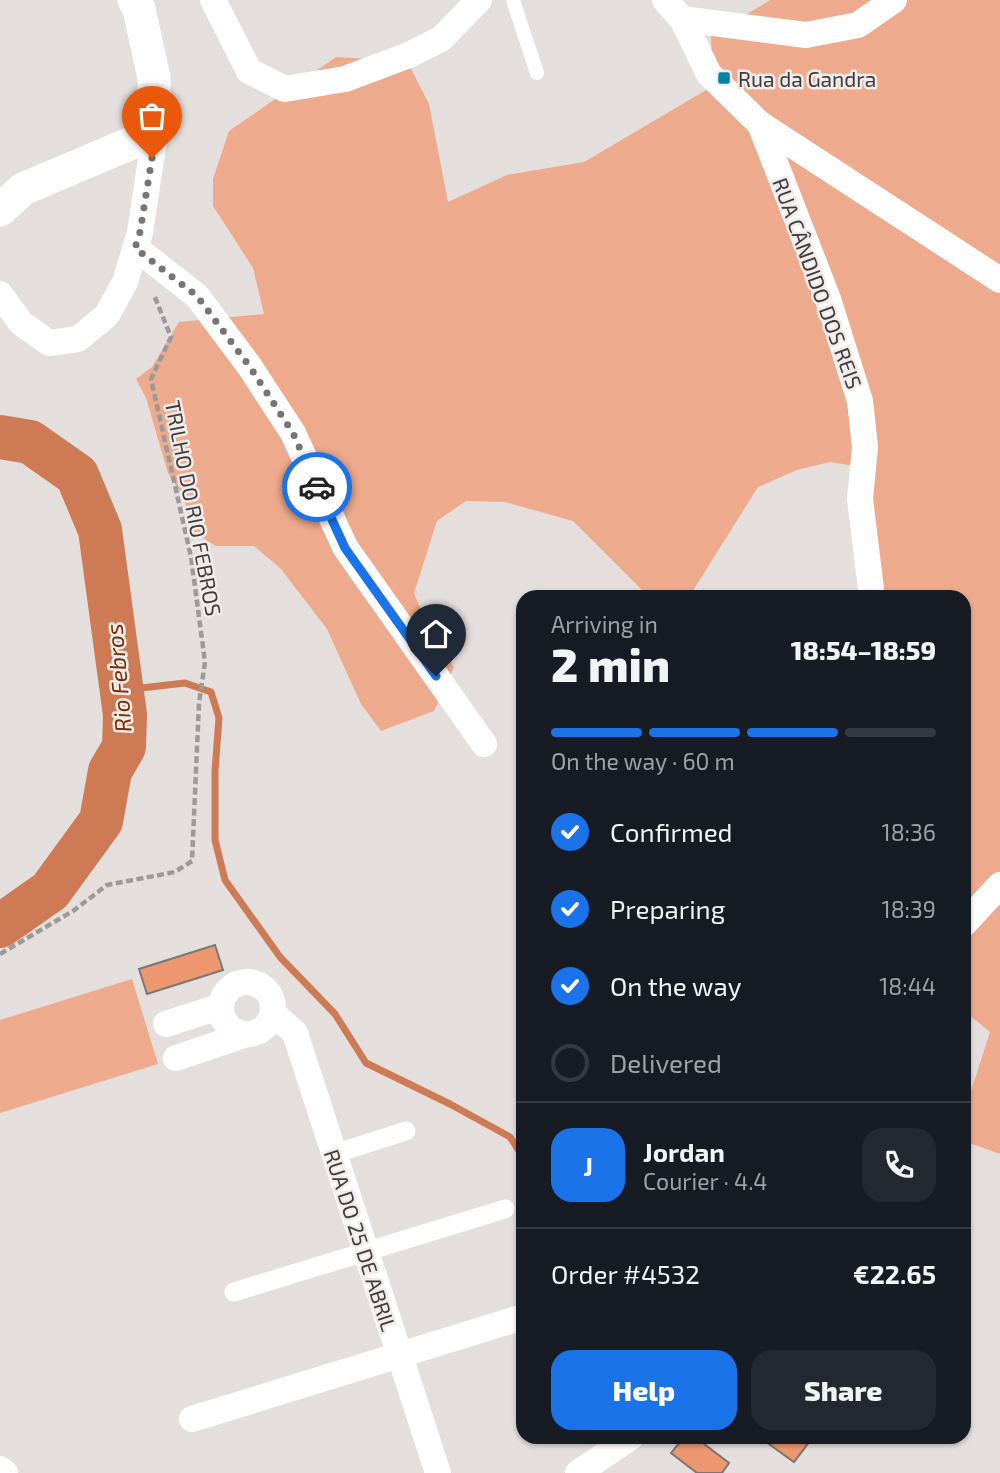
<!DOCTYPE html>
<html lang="en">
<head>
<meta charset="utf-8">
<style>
  :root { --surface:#171b24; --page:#242831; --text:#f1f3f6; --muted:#9ea1a6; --line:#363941; --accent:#1a73e8 }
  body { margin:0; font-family:"Exo 2",sans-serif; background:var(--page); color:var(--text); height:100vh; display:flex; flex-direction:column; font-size:26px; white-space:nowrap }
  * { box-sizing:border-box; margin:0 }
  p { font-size:23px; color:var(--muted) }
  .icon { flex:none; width:38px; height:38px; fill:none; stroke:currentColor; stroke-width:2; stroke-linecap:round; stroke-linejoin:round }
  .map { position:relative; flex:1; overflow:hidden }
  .side { position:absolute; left:516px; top:590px; width:455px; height:854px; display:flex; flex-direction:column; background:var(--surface); border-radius:21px; box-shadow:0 2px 5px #0004 }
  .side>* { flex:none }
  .pin { position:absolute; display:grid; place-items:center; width:60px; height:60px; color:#fff; margin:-72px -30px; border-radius:50% 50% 50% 0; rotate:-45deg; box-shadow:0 0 7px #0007 }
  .pin .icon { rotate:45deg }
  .courier { position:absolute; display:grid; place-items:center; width:70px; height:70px; margin:-35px; border:5px solid #1a73e8; border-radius:50%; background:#fff; color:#222; box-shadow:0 2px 9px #0007 }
  .headline em { font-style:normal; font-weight:800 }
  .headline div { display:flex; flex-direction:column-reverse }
  .headline { display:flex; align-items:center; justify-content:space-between; height:119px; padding:0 35px }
  h1 { font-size:46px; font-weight:800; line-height:52px }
  .bar { display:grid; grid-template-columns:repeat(4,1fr); gap:10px 7px; align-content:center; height:84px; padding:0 35px }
  .bar i { height:9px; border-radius:5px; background:var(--line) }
  .bar .on { background:var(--accent) }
  .bar p { grid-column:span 4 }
  .line { display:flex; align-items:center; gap:18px; padding:0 35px; border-top:2px solid var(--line) }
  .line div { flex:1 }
  .round { display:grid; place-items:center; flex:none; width:74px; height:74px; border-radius:21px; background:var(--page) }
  ol { padding:0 35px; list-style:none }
  li { display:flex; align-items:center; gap:21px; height:77px }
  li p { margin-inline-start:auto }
  li .icon { padding:7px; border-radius:50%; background:var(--accent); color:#fff; stroke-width:4 }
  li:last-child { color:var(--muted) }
  li i { width:38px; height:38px; border:4px solid var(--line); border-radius:50% }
  .action { display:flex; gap:14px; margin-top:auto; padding:14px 35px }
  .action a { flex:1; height:80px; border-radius:21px; background:var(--accent); color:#fff; font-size:28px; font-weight:800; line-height:80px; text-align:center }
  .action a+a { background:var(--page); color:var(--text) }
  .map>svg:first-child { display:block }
</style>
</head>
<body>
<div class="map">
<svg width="1000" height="1473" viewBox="0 0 1000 1473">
  <rect width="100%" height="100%" fill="#e4dfdd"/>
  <g fill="#eeaa8c">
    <polygon points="770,0 1000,0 1000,1154 964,1141 964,1113 990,1032 964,1011 964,597 865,597 855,466 830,462 797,470 758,487 689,597 649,597 573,521 505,502 466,501 437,521 414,593 430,632 454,667 434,711 381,731 361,704 327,629 281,569 254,546 216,546 194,533 184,499 168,473 146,398 136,379 152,367 179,322 264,314 253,268 213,206 213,179 229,131 336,57 407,61 429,104 448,202 507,175 584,162 713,86 711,36"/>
    <polygon points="132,979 158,1064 0,1113 0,1020"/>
  </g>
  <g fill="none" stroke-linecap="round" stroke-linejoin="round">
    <polyline stroke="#ce7b55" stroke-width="7" points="121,681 141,688 185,683 211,692 219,718 215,771 215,840 225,880 280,957 335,1014 366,1063 450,1104 510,1137 523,1157"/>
    <polyline stroke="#ce7b55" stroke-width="44" points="0,437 30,442 77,475 100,530 125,715 124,747 110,771 101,821 50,891 0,926"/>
  </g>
  <g fill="#ed9771" stroke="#7a7674" stroke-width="2">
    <polygon points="215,945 223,970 147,994 139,969"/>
    <polygon points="684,1437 695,1437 729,1463 722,1473 697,1473 671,1453"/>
    <polygon points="759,1437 813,1437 794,1462"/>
  </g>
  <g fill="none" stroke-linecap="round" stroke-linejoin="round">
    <polyline stroke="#9d9998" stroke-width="4.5" stroke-dasharray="7 3.5" stroke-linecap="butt" points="0,954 73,911 107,885 175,872 192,861 199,703 205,662 191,557 151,379 171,337 154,295"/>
    <polyline stroke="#fff" stroke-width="14" points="513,0 537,73"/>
    <g stroke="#fff" stroke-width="19">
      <polyline points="334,1154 406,1131"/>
      <polyline points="234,1292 505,1209"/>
    </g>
    <g stroke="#fff" stroke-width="26">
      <polyline points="213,0 249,71 285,89 345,79 409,55 441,39 479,0"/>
      <polyline points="665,0 682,19 709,74 760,124 828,299 860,401 865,447 860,499 872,597"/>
      <polyline points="682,19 806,35 858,25 894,0"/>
      <polyline points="760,124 1000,280"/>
      <polyline points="136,248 197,296 250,367 293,433 345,547 484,744"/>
      <polyline points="0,294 21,323 49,343 78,339 107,315 125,282 140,232 155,133"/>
      <polyline points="964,924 1000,885"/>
      <circle cx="247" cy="1008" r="26"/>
      <polyline points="274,1014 295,1033 438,1473"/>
      <polyline points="166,1024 219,1007"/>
      <polyline points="176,1058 244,1035"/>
      <polyline points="192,1419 523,1317"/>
      <polyline points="0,1469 5,1473"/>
      <polyline points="578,1473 631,1437"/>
    </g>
    <polyline stroke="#fff" stroke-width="33" points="0,210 23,189 155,133 154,78 139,9 134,0"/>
  </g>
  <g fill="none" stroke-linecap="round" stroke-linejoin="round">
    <polyline stroke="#777474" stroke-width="7" stroke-dasharray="0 12.6" points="152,158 140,232 135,248 197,296 250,367 293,433 317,487"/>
    <polyline stroke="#1a73e8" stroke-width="9" points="317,487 345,548 436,676"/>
  </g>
  <rect fill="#0084a7" stroke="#f1ecea" stroke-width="2.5" x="717" y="71" width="14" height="14" rx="3.5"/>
  <g text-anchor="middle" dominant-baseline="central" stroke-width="5" stroke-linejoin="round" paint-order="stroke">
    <g font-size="21" fill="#3d3b3b" stroke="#f1ecea" text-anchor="start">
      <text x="738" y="78">Rua da Gandra</text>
    </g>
    <g font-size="21" fill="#3d3b3b" stroke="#f1ecea">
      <text transform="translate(818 283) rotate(70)">RUA CÂNDIDO DOS REIS</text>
      <text transform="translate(194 508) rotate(79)">TRILHO DO RIO FEBROS</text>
      <text transform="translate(361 1240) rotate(72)">RUA DO 25 DE ABRIL</text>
    </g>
    <g font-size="23" font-style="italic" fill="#792d00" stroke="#f1ecea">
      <text transform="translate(118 678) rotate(-95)">Rio Febros</text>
    </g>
  </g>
</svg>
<div class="pin" style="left:152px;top:158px;background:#ea580c"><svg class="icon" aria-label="bag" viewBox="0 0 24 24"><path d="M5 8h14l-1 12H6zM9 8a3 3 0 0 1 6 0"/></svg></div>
<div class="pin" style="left:436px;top:676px;background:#1f2937"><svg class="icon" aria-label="home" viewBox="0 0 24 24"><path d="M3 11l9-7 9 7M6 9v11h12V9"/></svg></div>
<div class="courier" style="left:317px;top:487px"><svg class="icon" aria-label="car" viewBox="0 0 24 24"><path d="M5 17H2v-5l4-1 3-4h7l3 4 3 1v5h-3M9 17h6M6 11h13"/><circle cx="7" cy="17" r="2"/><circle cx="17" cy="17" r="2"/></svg></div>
<section class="side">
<div class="headline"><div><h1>2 min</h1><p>Arriving in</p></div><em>18:54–18:59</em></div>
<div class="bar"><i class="on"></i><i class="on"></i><i class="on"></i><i></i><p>On the way · 60 m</p></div>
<ol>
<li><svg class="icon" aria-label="check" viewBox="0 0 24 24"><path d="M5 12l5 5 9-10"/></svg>Confirmed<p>18:36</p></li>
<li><svg class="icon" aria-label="check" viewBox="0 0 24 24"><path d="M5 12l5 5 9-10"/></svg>Preparing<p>18:39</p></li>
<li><svg class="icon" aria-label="check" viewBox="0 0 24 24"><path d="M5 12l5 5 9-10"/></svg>On the way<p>18:44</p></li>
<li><i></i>Delivered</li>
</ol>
<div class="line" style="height:126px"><b class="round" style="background:var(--accent);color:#fff">J</b><div><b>Jordan</b><p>Courier · 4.4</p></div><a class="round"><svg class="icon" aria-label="phone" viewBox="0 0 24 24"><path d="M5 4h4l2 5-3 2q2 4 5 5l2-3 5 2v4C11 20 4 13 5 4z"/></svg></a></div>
<div class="line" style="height:91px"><div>Order #4532</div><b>€22.65</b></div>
<div class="action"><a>Help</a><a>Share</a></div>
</section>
</div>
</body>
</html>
